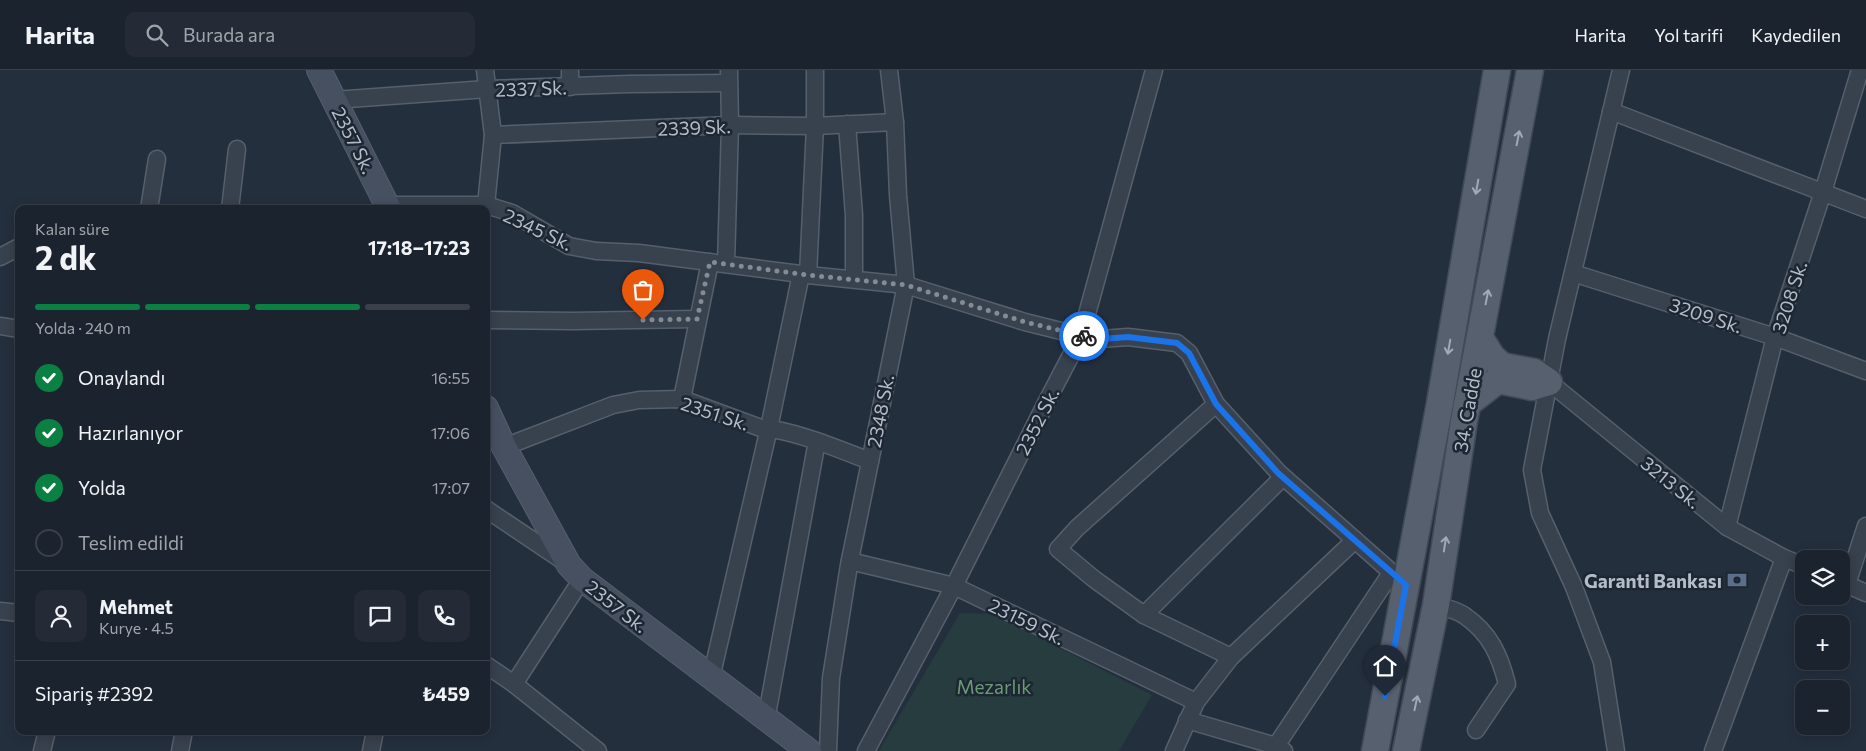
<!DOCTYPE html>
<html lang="tr">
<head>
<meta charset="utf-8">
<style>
  :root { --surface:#1b232e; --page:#242b36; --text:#f1f3f6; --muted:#a0a4aa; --line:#39404a; --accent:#0b8043 }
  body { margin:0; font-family:Commissioner,sans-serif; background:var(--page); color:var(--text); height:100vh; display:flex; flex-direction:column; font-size:19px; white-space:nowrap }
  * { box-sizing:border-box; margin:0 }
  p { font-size:16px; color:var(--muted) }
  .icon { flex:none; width:28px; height:28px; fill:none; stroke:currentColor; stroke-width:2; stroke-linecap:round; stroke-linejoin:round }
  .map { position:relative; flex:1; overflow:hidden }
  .sheet { position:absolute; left:15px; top:135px; width:475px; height:530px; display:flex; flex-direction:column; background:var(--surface); border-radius:10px; box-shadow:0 2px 12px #0003,0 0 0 1px var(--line) }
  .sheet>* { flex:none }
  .fabs { position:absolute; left:1795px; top:480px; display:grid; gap:10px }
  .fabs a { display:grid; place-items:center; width:55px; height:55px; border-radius:10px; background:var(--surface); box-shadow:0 2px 12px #0003,0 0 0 1px var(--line); font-size:25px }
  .pin { position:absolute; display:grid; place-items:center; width:42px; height:42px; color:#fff; margin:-51px -21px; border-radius:50% 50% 50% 0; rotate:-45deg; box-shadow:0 0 5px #0007 }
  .pin .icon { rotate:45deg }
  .courier { position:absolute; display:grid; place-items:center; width:50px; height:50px; margin:-25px; border:4px solid #1a73e8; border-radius:50%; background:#fff; color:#222; box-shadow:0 1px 6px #0007 }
  .overview em { font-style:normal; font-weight:700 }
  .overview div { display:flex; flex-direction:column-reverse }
  .overview { display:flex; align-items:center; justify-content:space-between; height:85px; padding:0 20px }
  h1 { font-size:32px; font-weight:700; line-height:38px }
  .bar { display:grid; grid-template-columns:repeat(4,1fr); gap:8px 5px; align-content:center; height:60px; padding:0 20px }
  .bar i { height:6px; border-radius:4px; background:var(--line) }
  .bar .selected { background:var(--accent) }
  .bar p { grid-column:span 4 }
  .line { display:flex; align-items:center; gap:12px; padding:0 20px; border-top:1px solid var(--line) }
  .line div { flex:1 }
  .round { display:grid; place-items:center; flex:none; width:52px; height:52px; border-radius:10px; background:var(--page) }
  ol { padding:0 20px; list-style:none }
  li { display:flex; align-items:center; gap:15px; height:55px }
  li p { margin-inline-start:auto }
  li .icon { padding:5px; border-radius:50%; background:var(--accent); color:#fff; stroke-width:4 }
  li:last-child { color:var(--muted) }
  li i { width:28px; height:28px; border:2px solid var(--line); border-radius:50% }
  header { display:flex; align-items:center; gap:30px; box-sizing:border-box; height:70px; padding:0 25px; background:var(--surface); border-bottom:1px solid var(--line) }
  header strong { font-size:24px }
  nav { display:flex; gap:28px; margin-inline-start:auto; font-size:18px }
  .search { width:350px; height:45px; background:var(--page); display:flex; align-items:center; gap:12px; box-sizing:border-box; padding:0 18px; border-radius:10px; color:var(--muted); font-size:19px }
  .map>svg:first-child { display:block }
</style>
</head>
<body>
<header>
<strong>Harita</strong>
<div class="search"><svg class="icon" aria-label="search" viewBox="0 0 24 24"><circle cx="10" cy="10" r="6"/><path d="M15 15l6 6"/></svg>Burada ara</div>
<nav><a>Harita</a><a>Yol tarifi</a><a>Kaydedilen</a></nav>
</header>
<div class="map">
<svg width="1866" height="681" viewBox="0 0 1866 681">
  <rect width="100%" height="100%" fill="#242f3e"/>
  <polygon fill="#263c3f" points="960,543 993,544 1152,625 1119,681 879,681"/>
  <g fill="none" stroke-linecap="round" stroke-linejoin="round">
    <defs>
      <g id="street">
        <polyline points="485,0 493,65 486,135"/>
        <polyline points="570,17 570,0"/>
        <polyline points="334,30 487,19 629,14 729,13"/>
        <polyline points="1611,41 1866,139"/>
        <polyline points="847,54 854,145 854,209"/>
        <polyline points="493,65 730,55 815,56 895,52"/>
        <polyline points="149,139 157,89"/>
        <polyline points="230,139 237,79"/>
        <polyline points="380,139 387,135 486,135 512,143 569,176 596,181 639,183 808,205 906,215 1025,252 1081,266 1101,269 1128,267 1177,273 1189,283 1216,334 1279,403 1406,515"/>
        <polyline points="0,187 19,177"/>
        <polyline points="726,194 730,55 729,0"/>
        <polyline points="1573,203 1775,267 1866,301"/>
        <polyline points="808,205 815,56 815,0"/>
        <polyline points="486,250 572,251 697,249"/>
        <polyline points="0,256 19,259"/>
        <polyline points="1549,312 1727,457 1784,488 1804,496"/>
        <polyline points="682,329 710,192"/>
        <polyline points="1216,334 1077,458 1058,479 1094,509 1144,545 1231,587"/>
        <path d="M504 377 613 335 639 330 682 329 761 358C794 360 838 379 870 391"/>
        <polyline points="486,439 565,492"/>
        <polyline points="1727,457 1775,267 1823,122 1860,0"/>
        <polyline points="850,491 954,516 1196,632"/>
        <polyline points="1841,512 1866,523"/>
        <polyline points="1847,514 1866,456"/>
        <path d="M1436 535C1445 538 1458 540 1465 546 1490 563 1500 586 1507 614L1476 660"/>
        <polyline points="0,541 19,543"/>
        <polyline points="1144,545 1283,407"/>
        <polyline points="486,595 514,614 598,681"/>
        <polyline points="711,608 769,358 801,204"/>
        <polyline points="514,614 582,509"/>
        <polyline points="766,650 817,371"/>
        <polyline points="1187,650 1276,676 1284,681"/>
        <polyline points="1276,676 1391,503"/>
        <polyline points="42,681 47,661"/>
        <polyline points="180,681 184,661"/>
        <polyline points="371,681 375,661"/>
        <polyline points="828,681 831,608 849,495 906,215 898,125 895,52 889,0"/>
        <polyline points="866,681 954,516 1047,331 1081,266 1154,0"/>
        <polyline points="1174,681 1196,632 1231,587 1355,470"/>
        <polyline points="1616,681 1602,592 1574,517 1540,443 1532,400 1557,269 1621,0"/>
        <polyline points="1713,681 1784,488"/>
      </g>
      <g id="secondary">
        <polyline points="319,0 389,139"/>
        <polyline points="486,338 504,377 569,495 582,509 809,681"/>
      </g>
      <g id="primary">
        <polyline points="1467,334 1498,310 1532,317 1549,312 1534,302 1502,296 1492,287 1480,268"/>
        <polyline points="1375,681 1440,333 1497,0"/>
        <polyline points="1406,681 1436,535 1464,351 1530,0"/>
      </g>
    </defs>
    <use href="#street" stroke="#565f6c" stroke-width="19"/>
    <use href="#secondary" stroke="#565f6c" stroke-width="26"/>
    <use href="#primary" stroke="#414a57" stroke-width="29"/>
    <use href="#street" stroke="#38414e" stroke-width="16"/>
    <use href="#secondary" stroke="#465061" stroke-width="24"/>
    <use href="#primary" stroke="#56606e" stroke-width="26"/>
  </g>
  <defs><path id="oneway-shaft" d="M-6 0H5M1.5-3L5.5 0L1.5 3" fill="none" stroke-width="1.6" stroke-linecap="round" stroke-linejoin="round" transform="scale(1.25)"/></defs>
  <g stroke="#a1aab7">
    <use href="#oneway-shaft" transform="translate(1518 68) rotate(-79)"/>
    <use href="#oneway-shaft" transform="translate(1477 117) rotate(100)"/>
    <use href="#oneway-shaft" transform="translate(1487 227) rotate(-79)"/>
    <use href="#oneway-shaft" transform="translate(1449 277) rotate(100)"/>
    <use href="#oneway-shaft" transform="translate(1445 474) rotate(-81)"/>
    <use href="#oneway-shaft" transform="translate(1416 633) rotate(-78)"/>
  </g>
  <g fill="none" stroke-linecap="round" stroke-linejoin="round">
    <polyline stroke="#828b98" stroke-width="5" stroke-dasharray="0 9" points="643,250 697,249 710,192 808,205 906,215 1025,252 1084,266"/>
    <polyline stroke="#1a73e8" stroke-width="6" points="1084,266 1101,269 1128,267 1177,273 1189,283 1216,334 1278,403 1406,515 1385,626"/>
  </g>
  <defs>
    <symbol id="bank-bare" viewBox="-9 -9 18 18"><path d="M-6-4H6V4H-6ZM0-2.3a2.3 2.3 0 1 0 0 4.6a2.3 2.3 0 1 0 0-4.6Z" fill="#5c6f8a" stroke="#1d2633" stroke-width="2.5" paint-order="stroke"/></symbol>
  </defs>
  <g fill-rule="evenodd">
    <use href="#bank-bare" x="1723" y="496" width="28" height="28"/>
  </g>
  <g text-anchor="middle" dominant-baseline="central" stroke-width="5" stroke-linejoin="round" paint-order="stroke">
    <g font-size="19" fill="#b4bcc9" stroke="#1d2633">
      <text transform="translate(531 18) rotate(-2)">2337 Sk.</text>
      <text transform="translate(694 57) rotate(-2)">2339 Sk.</text>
      <text transform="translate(354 70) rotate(63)">2357 Sk.</text>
      <text transform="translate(538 159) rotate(25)">2345 Sk.</text>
      <text transform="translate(1789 227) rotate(-72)">3208 Sk.</text>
      <text transform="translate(1706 245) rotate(18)">3209 Sk.</text>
      <text transform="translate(1467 340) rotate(-80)">34. Cadde</text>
      <text transform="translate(880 341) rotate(-79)">2348 Sk.</text>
      <text transform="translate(715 343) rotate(18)">2351 Sk.</text>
      <text transform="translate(1037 351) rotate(-63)">2352 Sk.</text>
      <text transform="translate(1671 412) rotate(39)">3213 Sk.</text>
      <text transform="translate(617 536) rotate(38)">2357 Sk.</text>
      <text transform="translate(1027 551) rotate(26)">23159 Sk.</text>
    </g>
    <g font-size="19" font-weight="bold" fill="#b4bcc9" stroke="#1d2633" text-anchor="end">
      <text x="1722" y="510">Garanti Bankası</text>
    </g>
    <g font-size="19" fill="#6b9a76" stroke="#1d2633">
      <text x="994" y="616">Mezarlık</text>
    </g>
  </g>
</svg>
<div class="fabs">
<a><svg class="icon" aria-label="layers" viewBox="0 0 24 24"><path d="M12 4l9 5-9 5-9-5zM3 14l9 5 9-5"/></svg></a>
<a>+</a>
<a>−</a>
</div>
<div class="pin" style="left:643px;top:250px;background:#ea580c"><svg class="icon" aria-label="bag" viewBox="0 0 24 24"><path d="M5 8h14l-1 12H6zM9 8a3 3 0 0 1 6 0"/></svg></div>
<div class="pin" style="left:1385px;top:626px;background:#1f2937"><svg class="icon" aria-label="home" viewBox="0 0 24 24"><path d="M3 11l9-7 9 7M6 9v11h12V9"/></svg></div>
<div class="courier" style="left:1084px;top:266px"><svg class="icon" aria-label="bike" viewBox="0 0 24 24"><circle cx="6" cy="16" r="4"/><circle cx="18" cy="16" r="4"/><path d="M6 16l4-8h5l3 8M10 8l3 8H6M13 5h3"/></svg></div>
<section class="sheet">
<div class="overview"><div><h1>2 dk</h1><p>Kalan süre</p></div><em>17:18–17:23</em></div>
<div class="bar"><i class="selected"></i><i class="selected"></i><i class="selected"></i><i></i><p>Yolda · 240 m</p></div>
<ol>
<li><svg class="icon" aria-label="check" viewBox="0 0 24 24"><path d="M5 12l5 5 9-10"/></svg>Onaylandı<p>16:55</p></li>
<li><svg class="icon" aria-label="check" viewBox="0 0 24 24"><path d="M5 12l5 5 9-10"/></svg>Hazırlanıyor<p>17:06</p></li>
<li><svg class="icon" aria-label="check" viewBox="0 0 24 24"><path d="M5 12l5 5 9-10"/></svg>Yolda<p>17:07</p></li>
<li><i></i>Teslim edildi</li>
</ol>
<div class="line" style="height:90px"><a class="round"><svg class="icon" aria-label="person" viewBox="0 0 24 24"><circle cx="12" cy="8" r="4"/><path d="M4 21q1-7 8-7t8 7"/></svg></a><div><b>Mehmet</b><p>Kurye · 4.5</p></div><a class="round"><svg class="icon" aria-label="chat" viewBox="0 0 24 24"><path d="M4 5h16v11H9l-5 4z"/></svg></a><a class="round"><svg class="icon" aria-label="phone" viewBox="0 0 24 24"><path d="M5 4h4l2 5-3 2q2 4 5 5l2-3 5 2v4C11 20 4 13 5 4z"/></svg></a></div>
<div class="line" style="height:65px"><div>Sipariş #2392</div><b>₺459</b></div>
</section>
</div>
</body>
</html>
